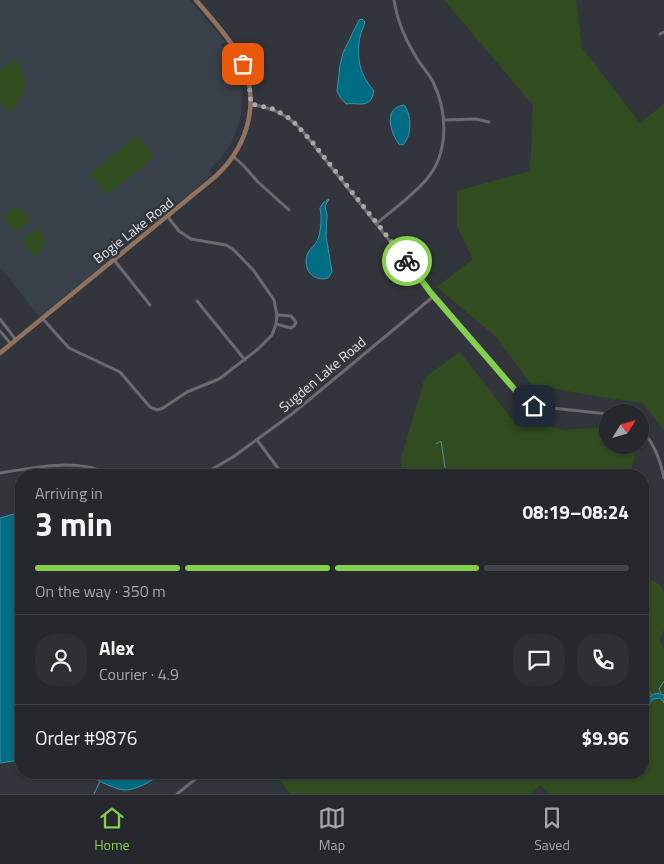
<!DOCTYPE html>
<html lang="en">
<head>
<meta charset="utf-8">
<style>
  :root { --surface:#26282d; --page:#2e3035; --text:#f1f3f6; --muted:#a4a6aa; --line:#424449; --accent:#84d04e }
  body { margin:0; font-family:"Titillium Web",sans-serif; background:var(--page); color:var(--text); height:100vh; display:flex; flex-direction:column; font-size:19px; white-space:nowrap }
  * { box-sizing:border-box; margin:0 }
  p { font-size:16px; color:var(--muted) }
  .icon { flex:none; width:28px; height:28px; fill:none; stroke:currentColor; stroke-width:2; stroke-linecap:round; stroke-linejoin:round }
  .map { position:relative; flex:1; overflow:hidden }
  .side { position:absolute; left:15px; top:469px; width:634px; height:310px; display:flex; flex-direction:column; background:var(--surface); border-radius:20px; box-shadow:0 1px 4px #0004,0 0 0 1px var(--line) }
  .side>* { flex:none }
  .needle { width:32px; rotate:53deg }
  .tools { position:absolute; left:599px; top:404px; display:grid; gap:10px }
  .tools a { display:grid; place-items:center; width:50px; height:50px; border-radius:50%; background:var(--surface); box-shadow:0 1px 4px #0004,0 0 0 1px var(--line); font-size:25px }
  .pin { position:absolute; display:grid; place-items:center; width:42px; height:42px; color:#fff; margin:-21px; border-radius:10px; box-shadow:0 2px 8px #0006 }
  .courier { position:absolute; display:grid; place-items:center; width:50px; height:50px; margin:-25px; border:4px solid #84d04e; border-radius:50%; background:#fff; color:#222; box-shadow:0 1px 6px #0007 }
  .overview em { font-style:normal; font-weight:700 }
  .overview div { display:flex; flex-direction:column-reverse }
  .overview { display:flex; align-items:center; justify-content:space-between; height:85px; padding:0 20px }
  h1 { font-size:32px; font-weight:700; line-height:38px }
  .bar { display:grid; grid-template-columns:repeat(4,1fr); gap:8px 5px; align-content:center; height:60px; padding:0 20px }
  .bar i { height:6px; border-radius:4px; background:var(--line) }
  .bar .selected { background:var(--accent) }
  .bar p { grid-column:span 4 }
  .line { display:flex; align-items:center; gap:12px; padding:0 20px; border-top:1px solid var(--line) }
  .line div { flex:1 }
  .round { display:grid; place-items:center; flex:none; width:52px; height:52px; border-radius:20px; background:var(--page) }
  .menu { display:flex; justify-content:space-around; align-items:center; height:70px; border-top:1px solid var(--line); background:var(--surface); font-size:14px; color:var(--muted) }
  .menu a { display:grid; justify-items:center; gap:2px }
  .menu .selected { color:var(--accent) }
  .map>svg:first-child { display:block }
</style>
</head>
<body>
<div class="map">
<svg width="664" height="794" viewBox="0 0 664 794">
  <rect width="100%" height="100%" fill="#32363c"/>
  <polygon fill="#38404a" points="0,0 190,0 225,42 221,45 229,56 235,68 242,95 241,114 237,129 231,144 220,159 209,170 212,175 40,317 0,267"/>
  <g fill="#314d1f">
    <polygon points="444,0 576,0 582,48 640,123 664,104 664,430 643,403 588,395 531,384 496,337 437,287 473,259 457,226 457,191 530,171 533,105"/>
    <path d="M15 59C31 77 26 98 9 113L0 102V71Z"/>
    <polygon points="137,135 155,156 107,195 90,174"/>
    <polygon points="17,208 23,211 30,220 18,231 14,231 2,217 13,209"/>
    <path d="M37 228C49 240 48 247 33 256L23 243V239Z"/>
    <polygon points="460,352 510,417 565,430 607,427 608,445 637,445 630,475 400,475 402,455 425,377"/>
    <polygon points="643,575 660,585 664,592 664,630 659,639 664,650 664,794 548,794 541,785 530,794 290,794 276,774 642,772"/>
  </g>
  <g fill="#006d85" stroke="#4491a3">
    <path d="M362 19 365 22C364 27 361 31 360 37 356 58 360 75 374 91 370 110 360 102 346 104L340 97 337 91 340 65 343 53 359 20Z"/>
    <path d="M404 105C412 115 412 135 403 145L399 144C390 132 383 108 404 105Z"/>
    <path d="M329 199 325 206 327 215 326 236 332 272 328 278C313 282 303 270 307 255 309 249 316 245 318 239 321 231 322 216 320 208L323 203Z"/>
    <polygon points="21,512 21,760 0,763 0,518"/>
    <path d="M657 693 664 695V703L660 698 653 699C636 718 653 736 643 757 642 738 635 700 657 693Z"/>
    <path d="M83 773 163 772V773C153 780 136 791 123 790 111 788 94 778 83 773Z"/>
  </g>
  <g fill="none" stroke-linecap="round" stroke-linejoin="round">
    <g stroke="#4491a3" stroke-width="1">
      <polyline points="436,444 441,441 445,467 449,475"/>
      <polyline points="642,672 645,674 643,684 652,695"/>
      <polyline points="661,693 659,689 664,681"/>
      <polyline points="94,794 100,781"/>
    </g>
    <g stroke="#686c72" stroke-width="3">
      <polyline points="660,34 664,32"/>
      <path d="M251 104C272 108 286 114 301 129L431 293 516 391 533 406 608 414"/>
      <polyline points="445,120 476,119 489,122"/>
      <polyline points="234,157 243,165 258,182 289,210"/>
      <path d="M377 223C394 209 412 196 426 180 449 154 448 112 433 82 429 73 421 66 416 57 405 39 397 21 394 0"/>
      <polyline points="114,260 150,305"/>
      <polyline points="197,301 245,360"/>
      <polyline points="42,318 69,348 120,372 150,407 157,410 163,408 187,392 219,379 258,349 272,335 276,324 277,315 274,300 254,271 234,250 226,245 191,239 179,231 168,217"/>
      <polyline points="0,319 16,340"/>
      <polyline points="276,324 291,328 294,326 296,322 291,316 277,315"/>
      <polyline points="0,331 11,344"/>
      <path d="M640 428C654 442 660 459 664 478"/>
      <polyline points="257,440 283,475"/>
      <path d="M0 473C31 468 81 457 109 475"/>
      <polyline points="202,475 233,457 292,414 434,296"/>
      <polyline points="177,794 204,772"/>
    </g>
    <path stroke="#91725e" stroke-width="4.5" d="M0 353 216 176C250 144 262 96 238 54 227 35 210 17 196 0"/>
  </g>
  <g fill="none" stroke-linecap="round" stroke-linejoin="round">
    <polyline stroke="#a4a7ac" stroke-width="5" stroke-dasharray="0 9" points="243,64 249,82 251,104 274,109 292,120 313,143 407,261"/>
    <polyline stroke="#84d04e" stroke-width="6" points="407,261 431,293 516,391 534,406"/>
  </g>
  <g text-anchor="middle" dominant-baseline="central" stroke-width="5" stroke-linejoin="round" paint-order="stroke">
    <g font-size="14" fill="#e2e4e8" stroke="#32363c">
      <text transform="translate(133 230) rotate(-38)">Bogie Lake Road</text>
      <text transform="translate(322 374) rotate(-40)">Sugden Lake Road</text>
    </g>
  </g>
</svg>
<div class="tools">
<a><svg class="needle" viewBox="-14 -14 28 28"><path d="M0-13l5 13h-10z" fill="#e53935"/><path d="M0 13l5-13h-10z" fill="#a4a6aa"/></svg></a>
</div>
<div class="pin" style="left:243px;top:64px;background:#ea580c"><svg class="icon" aria-label="bag" viewBox="0 0 24 24"><path d="M5 8h14l-1 12H6zM9 8a3 3 0 0 1 6 0"/></svg></div>
<div class="pin" style="left:534px;top:406px;background:#1f2937"><svg class="icon" aria-label="home" viewBox="0 0 24 24"><path d="M3 11l9-7 9 7M6 9v11h12V9"/></svg></div>
<div class="courier" style="left:407px;top:261px"><svg class="icon" aria-label="bike" viewBox="0 0 24 24"><circle cx="6" cy="16" r="4"/><circle cx="18" cy="16" r="4"/><path d="M6 16l4-8h5l3 8M10 8l3 8H6M13 5h3"/></svg></div>
<section class="side">
<div class="overview"><div><h1>3 min</h1><p>Arriving in</p></div><em>08:19–08:24</em></div>
<div class="bar"><i class="selected"></i><i class="selected"></i><i class="selected"></i><i></i><p>On the way · 350 m</p></div>
<div class="line" style="height:90px"><a class="round"><svg class="icon" aria-label="person" viewBox="0 0 24 24"><circle cx="12" cy="8" r="4"/><path d="M4 21q1-7 8-7t8 7"/></svg></a><div><b>Alex</b><p>Courier · 4.9</p></div><a class="round"><svg class="icon" aria-label="chat" viewBox="0 0 24 24"><path d="M4 5h16v11H9l-5 4z"/></svg></a><a class="round"><svg class="icon" aria-label="phone" viewBox="0 0 24 24"><path d="M5 4h4l2 5-3 2q2 4 5 5l2-3 5 2v4C11 20 4 13 5 4z"/></svg></a></div>
<div class="line" style="height:65px"><div>Order #9876</div><b>$9.96</b></div>
</section>
</div>
<nav class="menu">
<a class="selected"><svg class="icon" aria-label="home" viewBox="0 0 24 24"><path d="M3 11l9-7 9 7M6 9v11h12V9"/></svg>Home</a>
<a><svg class="icon" aria-label="map" viewBox="0 0 24 24"><path d="M3 6l6-2 6 2 6-2v14l-6 2-6-2-6 2zM9 4v14M15 6v14"/></svg>Map</a>
<a><svg class="icon" aria-label="saved" viewBox="0 0 24 24"><path d="M7 4h10v16l-5-4-5 4z"/></svg>Saved</a>
</nav>
</body>
</html>
